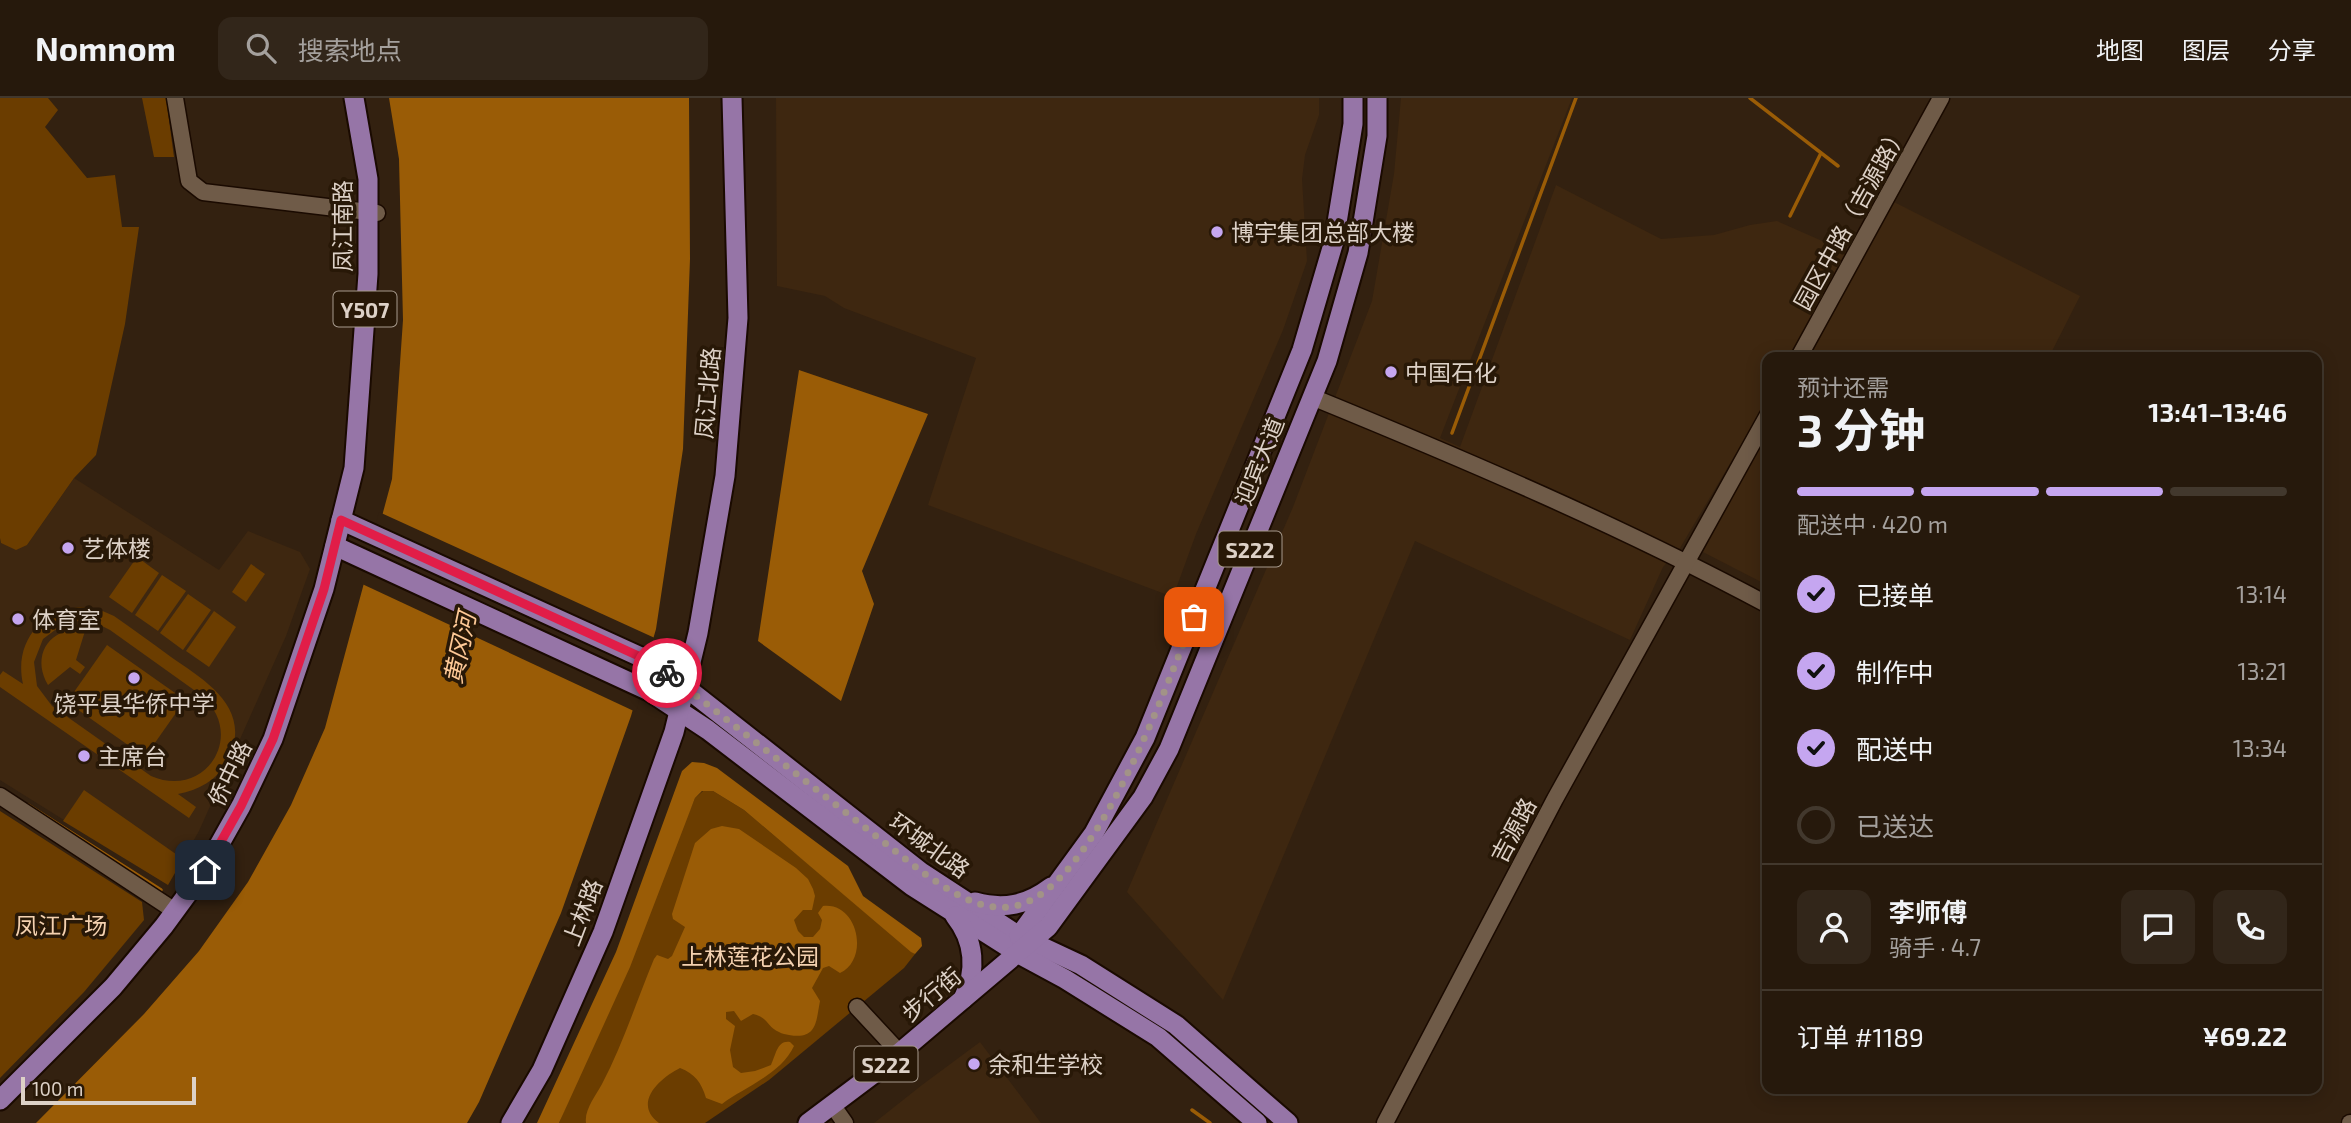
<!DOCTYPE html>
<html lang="zh">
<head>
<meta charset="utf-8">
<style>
  :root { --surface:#26190c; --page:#32261a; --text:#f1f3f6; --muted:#a4a09d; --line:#42382d; --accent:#c5a6f0 }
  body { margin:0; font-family:"Exo 2","Noto Sans SC",sans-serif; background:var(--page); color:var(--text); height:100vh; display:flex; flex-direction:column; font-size:26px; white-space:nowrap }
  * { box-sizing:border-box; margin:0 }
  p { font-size:23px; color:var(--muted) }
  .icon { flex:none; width:38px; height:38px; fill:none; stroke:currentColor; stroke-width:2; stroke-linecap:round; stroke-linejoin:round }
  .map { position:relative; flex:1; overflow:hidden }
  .drawer { position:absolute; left:1762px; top:254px; width:560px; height:742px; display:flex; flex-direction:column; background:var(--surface); border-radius:14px; box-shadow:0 4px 18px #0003,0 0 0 2px var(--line) }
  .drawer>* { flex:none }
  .scale { position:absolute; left:21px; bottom:18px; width:175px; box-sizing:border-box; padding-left:7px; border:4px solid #ddd1c7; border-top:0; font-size:19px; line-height:24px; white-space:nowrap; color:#ddd1c7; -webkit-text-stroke:5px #281807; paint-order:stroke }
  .pin { position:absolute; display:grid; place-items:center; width:60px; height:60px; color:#fff; margin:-30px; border-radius:14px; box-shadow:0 4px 10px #0006 }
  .courier { position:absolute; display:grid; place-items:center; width:70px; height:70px; margin:-35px; border:5px solid #e11d48; border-radius:50%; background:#fff; color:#222; box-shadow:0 2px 9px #0007 }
  .summary em { font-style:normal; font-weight:700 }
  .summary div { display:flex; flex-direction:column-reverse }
  .summary { display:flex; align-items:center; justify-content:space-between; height:119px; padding:0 35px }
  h1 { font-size:46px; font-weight:700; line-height:52px }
  .bar { display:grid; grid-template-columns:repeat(4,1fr); gap:10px 7px; align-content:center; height:84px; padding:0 35px }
  .bar i { height:9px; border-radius:5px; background:var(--line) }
  .bar .current { background:var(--accent) }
  .bar p { grid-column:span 4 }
  .line { display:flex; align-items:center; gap:18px; padding:0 35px; border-top:2px solid var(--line) }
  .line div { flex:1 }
  .round { display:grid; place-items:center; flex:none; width:74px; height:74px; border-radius:14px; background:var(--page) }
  ol { padding:0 35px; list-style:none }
  li { display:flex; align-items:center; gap:21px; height:77px }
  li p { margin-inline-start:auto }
  li .icon { padding:7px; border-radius:50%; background:var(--accent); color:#111; stroke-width:4 }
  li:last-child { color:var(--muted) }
  li i { width:38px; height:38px; border:4px solid var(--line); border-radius:50% }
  header { display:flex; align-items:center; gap:42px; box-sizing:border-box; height:98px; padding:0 35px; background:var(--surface); border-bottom:2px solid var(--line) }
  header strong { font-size:33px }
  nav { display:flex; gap:38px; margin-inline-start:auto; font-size:24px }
  .search { width:490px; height:63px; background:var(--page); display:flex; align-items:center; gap:18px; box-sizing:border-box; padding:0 24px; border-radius:14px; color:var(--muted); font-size:26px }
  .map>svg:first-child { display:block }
</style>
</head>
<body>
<header>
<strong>Nomnom</strong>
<div class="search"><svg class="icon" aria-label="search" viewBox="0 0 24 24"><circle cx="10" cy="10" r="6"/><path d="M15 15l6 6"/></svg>搜索地点</div>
<nav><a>地图</a><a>图层</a><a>分享</a></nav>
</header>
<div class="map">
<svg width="2351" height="1025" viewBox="0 0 2351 1025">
  <rect width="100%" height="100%" fill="#332110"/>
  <g fill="#3e2710">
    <polygon points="776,0 1319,0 1319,17 1305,57 1302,81 1307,163 1283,232 1196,436 1173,499 928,407 976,260 844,210 825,198 777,188"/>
    <polygon points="1401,0 1572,0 1440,340 1460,349 1556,87 1661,141 1714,137 1750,127 1777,123 1854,157 1894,104 2080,198 2049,259 1768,259 1767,303 1680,450 1663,469 1630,542 1415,443 1223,902 1127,794 1293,409 1372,203 1394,76"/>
    <polygon points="1767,328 1767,487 1703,454"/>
    <polygon points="74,380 219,472 248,433 300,454 310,471 286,538 199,733 168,787 0,682 0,440 1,445 27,447"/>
    <polygon points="980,944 1041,1025 874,1025 922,987"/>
  </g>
  <g fill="#6b3d00" fill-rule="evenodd">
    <polygon points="0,0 48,0 58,12 45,29 87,80 115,77 122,129 139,129 125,226 96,357 74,380 27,447 16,452 1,445 0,440"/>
    <polygon points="142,0 166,0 174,59 154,59"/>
    <polygon points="137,459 159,475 132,515 109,499"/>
    <polygon points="251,466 265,476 246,504 232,494"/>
    <polygon points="162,477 186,493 158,533 135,517"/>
    <polygon points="188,496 211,512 183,552 160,535"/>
    <path d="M80 509 98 511 114 518C133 531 152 545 171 559 206 583 252 610 229 660 219 681 200 692 178 696L196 709 189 720 0 589V577L3 573 23 586C14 546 39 513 80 509ZM80 522 96 525 110 532 201 597C247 636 206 702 151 678L52 608 37 588 34 564 43 541 63 526Z"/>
    <polygon points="214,513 236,529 209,569 186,553"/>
    <path d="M70 532 85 533 76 562 85 569 80 576 70 569 48 587C34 563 43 538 70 532Z"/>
    <polygon points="107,547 185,602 145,659 67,604"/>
    <polygon points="84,692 183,761 168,787 63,723"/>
    <polygon points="703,693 713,693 744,712 915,856 904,870 769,982 705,1025 559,1025 695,700"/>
    <polygon points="0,713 142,804 144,822 84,894 0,980"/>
  </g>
  <g fill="#9a5c06">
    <polygon points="389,0 689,0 690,161 683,351 656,531 631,618 561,815 479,1004 467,1025 36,1025 144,916 199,853 248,784 291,707 325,630 392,381 403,222 399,61"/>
    <polygon points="799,272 928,316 862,473 874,506 841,603 758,543"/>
    <polygon points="692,664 704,665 717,670 848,768 863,798 921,840 922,848 915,856 911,854 744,712 713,693 702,693 695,700 630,869 559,1025 537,1025 616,854 682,673"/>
    <path d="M722 728 739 731 796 770 808 781 813 791 815 798 812 812H803L794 822 798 833 804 839H813L820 831 822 822 818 815 823 808C858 804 870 861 840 875L829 868 823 870 812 890 820 903C816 924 817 942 789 937 786 936 782 936 779 934 767 929 768 919 753 916L741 923 734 913 726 914V921L735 928 730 952 733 969 741 975 755 973 771 967C776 957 777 942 790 944L794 948C781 976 745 989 722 1006L706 1000C701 984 695 976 680 970 660 980 632 1005 659 1025H586C584 1012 596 997 602 986 623 946 637 902 654 861L657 857 668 861 672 858 685 829 673 821 672 816 695 745 711 731Z"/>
  </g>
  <polygon fill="#332110" points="379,414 657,541 636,614 360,485"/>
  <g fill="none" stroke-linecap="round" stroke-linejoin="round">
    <g stroke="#9a5c06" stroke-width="3.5">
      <polyline points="1750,0 1838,68"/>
      <polyline points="1790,118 1821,55"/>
      <polyline points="1452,335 1576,0"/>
      <polyline points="28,707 161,792"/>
      <polyline points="1192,1012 1210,1025"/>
    </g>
    <defs>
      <g id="minor">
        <polyline points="175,0 189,83 203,94 377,115"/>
        <polyline points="1799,259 1941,0"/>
        <path d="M1312 299C1466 362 1621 428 1768 507"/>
        <polyline points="0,698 175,813"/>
        <polyline points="857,909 897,952"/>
        <polyline points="838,1015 845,1025"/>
        <polyline points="1385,1025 1555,701 1768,317"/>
        <polyline points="2350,1025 2351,1025"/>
      </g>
      <g id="major">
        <polyline points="341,422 656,566 921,774 1019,838 1081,867 1176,927 1288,1025"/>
        <polyline points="335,448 649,593 708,632 912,788 1019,856 1065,881 1158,939 1257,1025"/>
        <path d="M975 804C1004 812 1027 807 1051 789"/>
        <path d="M955 818C975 843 977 873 963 901"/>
        <polyline points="1019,838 1094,735 1145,640 1302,252 1334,143 1353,26 1353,0"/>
        <polyline points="0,1002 113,889 164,828 205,772 241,708 273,641 324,491 354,370 368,176 368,81 354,0"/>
        <polyline points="511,1025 542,972 603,834 674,634 698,535 725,378 738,220 732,0"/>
        <polyline points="808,1025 884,968 1048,829 1143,699 1169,651 1327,263 1358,155 1377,38 1377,0"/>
      </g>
    </defs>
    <use href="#minor" stroke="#1a0a00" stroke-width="19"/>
    <use href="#major" stroke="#1a0a00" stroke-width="23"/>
    <use href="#minor" stroke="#6f5b48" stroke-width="16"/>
    <use href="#major" stroke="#9675a7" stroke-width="19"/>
  </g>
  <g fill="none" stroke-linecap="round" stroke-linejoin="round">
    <path stroke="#a29387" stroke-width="7" stroke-dasharray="0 12.6" d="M667 575 922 774C949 792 979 815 1015 808 1094 792 1166 588 1194 519"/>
    <polyline stroke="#e11d48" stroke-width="9" points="205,772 241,708 273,641 324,491 341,422 656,566 667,575"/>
  </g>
  <g fill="#c5a6f0" stroke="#281807" stroke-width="2.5">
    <circle cx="1217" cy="134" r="7"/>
    <circle cx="1391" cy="274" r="7"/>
    <circle cx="68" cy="450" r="7"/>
    <circle cx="18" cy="521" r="7"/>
    <circle cx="134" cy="580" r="7"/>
    <circle cx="84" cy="658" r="7"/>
    <circle cx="974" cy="966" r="7"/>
  </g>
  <g text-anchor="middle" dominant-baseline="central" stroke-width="7" stroke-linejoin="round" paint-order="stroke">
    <g fill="#281807" stroke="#a79a8d" stroke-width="2">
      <rect x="333.5" y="193.5" width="63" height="35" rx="5"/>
      <rect x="1218.5" y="433.5" width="63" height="35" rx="5"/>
      <rect x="854.5" y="948.5" width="63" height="35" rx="5"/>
    </g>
    <g font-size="21" font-weight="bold" fill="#ddd1c7">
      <text x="365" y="211">Y507</text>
      <text x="1250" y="451">S222</text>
      <text x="886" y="966">S222</text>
    </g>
    <g font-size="23" fill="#ddd1c7" stroke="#281807">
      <text transform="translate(1850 119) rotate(-61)">园区中路（吉源路）</text>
      <text transform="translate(342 128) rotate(-90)">凤江南路</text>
      <text transform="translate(707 295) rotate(-85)">凤江北路</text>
      <text transform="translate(1259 363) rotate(-68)">迎宾大道</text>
      <text transform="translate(229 675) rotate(-64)">侨中路</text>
      <text transform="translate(1513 732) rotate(-62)">吉源路</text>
      <text transform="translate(930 747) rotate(36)">环城北路</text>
      <text transform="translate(582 814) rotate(-69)">上林路</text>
      <text transform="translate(931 896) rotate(-40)">步行街</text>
    </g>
    <g font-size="23" fill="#ddd1c7" stroke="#281807" text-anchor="start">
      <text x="1231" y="134">博宇集团总部大楼</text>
      <text x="1405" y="274">中国石化</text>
      <text x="82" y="450">艺体楼</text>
      <text x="32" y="521">体育室</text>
      <text x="134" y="605" text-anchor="middle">饶平县华侨中学</text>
      <text x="98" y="658">主席台</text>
      <text x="988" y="966">余和生学校</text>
    </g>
    <g font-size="23" fill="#f4d1b0" stroke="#281807">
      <text x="61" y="827">凤江广场</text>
      <text x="750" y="858">上林莲花公园</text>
    </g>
    <g font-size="24" font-style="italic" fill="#fec997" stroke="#281807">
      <text transform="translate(459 550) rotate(-78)">黄冈河</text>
    </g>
  </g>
</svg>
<div class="scale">100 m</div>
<div class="pin" style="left:1194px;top:519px;background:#ea580c"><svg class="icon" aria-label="bag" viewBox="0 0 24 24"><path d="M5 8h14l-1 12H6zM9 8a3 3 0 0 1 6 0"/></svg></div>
<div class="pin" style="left:205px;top:772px;background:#1f2937"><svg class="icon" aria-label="home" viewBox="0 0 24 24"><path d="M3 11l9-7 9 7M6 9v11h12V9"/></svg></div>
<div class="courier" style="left:667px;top:575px"><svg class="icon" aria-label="bike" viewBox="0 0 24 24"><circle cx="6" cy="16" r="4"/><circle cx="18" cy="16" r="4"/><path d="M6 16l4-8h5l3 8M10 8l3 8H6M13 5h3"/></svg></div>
<section class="drawer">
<div class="summary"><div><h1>3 分钟</h1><p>预计还需</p></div><em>13:41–13:46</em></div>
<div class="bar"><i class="current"></i><i class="current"></i><i class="current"></i><i></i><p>配送中 · 420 m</p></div>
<ol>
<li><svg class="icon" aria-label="check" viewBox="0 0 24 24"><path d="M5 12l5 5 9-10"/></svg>已接单<p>13:14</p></li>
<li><svg class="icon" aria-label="check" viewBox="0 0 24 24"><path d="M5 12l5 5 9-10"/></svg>制作中<p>13:21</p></li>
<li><svg class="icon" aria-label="check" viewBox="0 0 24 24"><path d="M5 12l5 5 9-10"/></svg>配送中<p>13:34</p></li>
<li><i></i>已送达</li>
</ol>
<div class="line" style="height:126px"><a class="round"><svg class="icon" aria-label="person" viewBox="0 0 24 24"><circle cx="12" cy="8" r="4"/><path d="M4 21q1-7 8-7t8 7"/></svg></a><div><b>李师傅</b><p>骑手 · 4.7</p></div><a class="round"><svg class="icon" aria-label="chat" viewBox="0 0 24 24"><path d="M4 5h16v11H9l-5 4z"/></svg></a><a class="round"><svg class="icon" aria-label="phone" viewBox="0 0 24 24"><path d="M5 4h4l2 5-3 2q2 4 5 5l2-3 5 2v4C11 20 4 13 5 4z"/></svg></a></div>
<div class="line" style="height:91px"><div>订单 #1189</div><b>¥69.22</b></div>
</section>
</div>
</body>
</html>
